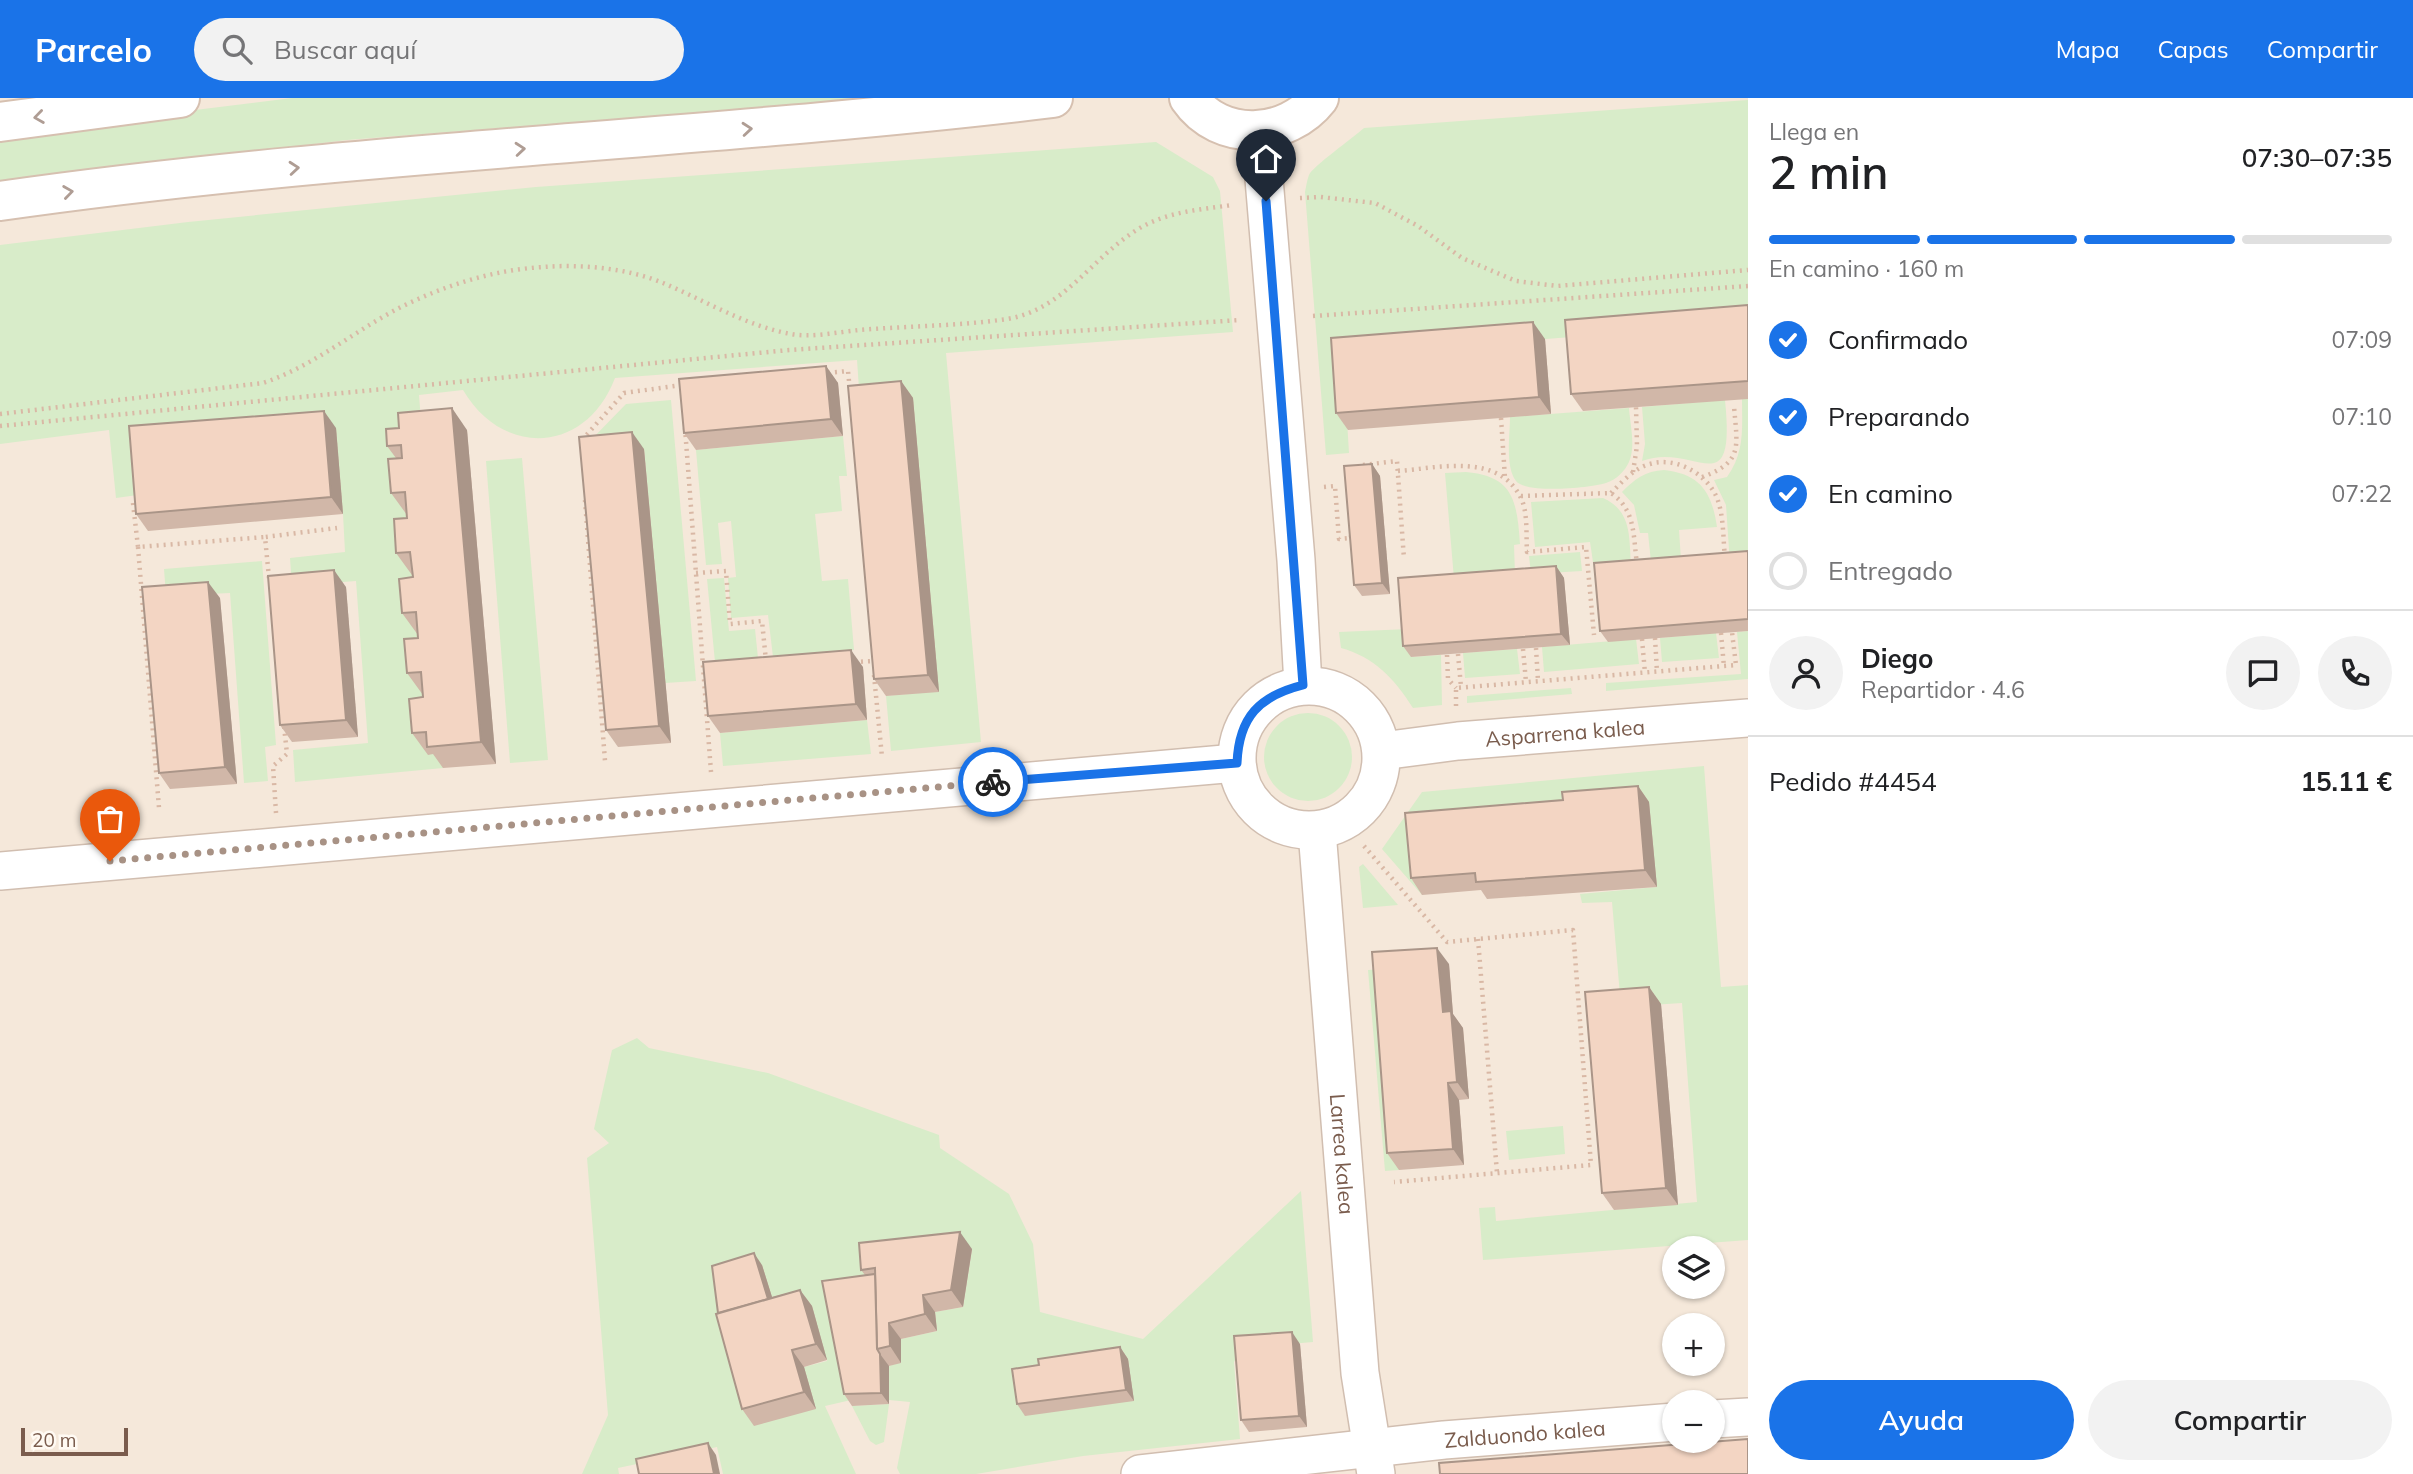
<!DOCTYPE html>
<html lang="es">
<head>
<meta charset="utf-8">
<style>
  :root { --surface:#fff; --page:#f2f2f2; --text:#202124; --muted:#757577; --line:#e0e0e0; --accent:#1a73e8 }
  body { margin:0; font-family:Mulish,sans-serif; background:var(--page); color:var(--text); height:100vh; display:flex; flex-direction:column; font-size:26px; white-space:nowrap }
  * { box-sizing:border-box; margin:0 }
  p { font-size:23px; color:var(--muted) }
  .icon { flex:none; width:38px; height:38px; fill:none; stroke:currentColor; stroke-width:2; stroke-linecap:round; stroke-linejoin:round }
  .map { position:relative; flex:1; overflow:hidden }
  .sheet { display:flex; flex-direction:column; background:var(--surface); width:665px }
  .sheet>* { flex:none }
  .controls { position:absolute; left:1662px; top:1138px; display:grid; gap:14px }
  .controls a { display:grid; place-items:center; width:63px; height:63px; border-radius:50%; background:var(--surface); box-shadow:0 2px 5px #0004; font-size:35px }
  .scale { position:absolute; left:21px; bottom:18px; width:107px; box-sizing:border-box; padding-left:7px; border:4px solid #7a5c4d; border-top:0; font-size:19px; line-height:24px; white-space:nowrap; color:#7a5c4d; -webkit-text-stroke:5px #fffaf3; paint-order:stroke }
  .pin { position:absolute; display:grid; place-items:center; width:60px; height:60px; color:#fff; margin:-72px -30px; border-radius:50% 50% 50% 0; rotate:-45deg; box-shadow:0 0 7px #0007 }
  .pin .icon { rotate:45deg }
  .courier { position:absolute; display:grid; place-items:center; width:70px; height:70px; margin:-35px; border:5px solid #1a73e8; border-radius:50%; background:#fff; color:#222; box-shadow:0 2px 9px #0007 }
  .overview em { font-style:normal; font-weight:600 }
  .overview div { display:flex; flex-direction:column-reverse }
  .overview { display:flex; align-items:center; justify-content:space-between; height:119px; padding:0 21px }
  h1 { font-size:46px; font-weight:600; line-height:52px }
  .bar { display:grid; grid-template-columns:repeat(4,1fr); gap:10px 7px; align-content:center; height:84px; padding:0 21px }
  .bar i { height:9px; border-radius:5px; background:var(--line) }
  .bar .current { background:var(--accent) }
  .bar p { grid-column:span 4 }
  .line { display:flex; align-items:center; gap:18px; padding:0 21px; border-top:2px solid var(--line) }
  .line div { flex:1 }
  .round { display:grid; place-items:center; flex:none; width:74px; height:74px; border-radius:37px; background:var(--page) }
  ol { padding:0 21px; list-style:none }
  li { display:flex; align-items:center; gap:21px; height:77px }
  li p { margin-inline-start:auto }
  li .icon { padding:7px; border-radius:50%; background:var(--accent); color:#fff; stroke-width:4 }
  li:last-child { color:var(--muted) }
  li i { width:38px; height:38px; border:4px solid var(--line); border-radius:50% }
  .button { display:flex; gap:14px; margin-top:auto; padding:14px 21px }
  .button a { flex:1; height:80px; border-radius:42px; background:var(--accent); color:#fff; font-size:28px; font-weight:600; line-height:80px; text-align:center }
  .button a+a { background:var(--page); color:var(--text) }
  header { display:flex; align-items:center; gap:42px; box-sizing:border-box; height:98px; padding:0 35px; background:var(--accent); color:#fff }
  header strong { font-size:33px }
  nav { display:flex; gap:38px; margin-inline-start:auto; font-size:24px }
  .search { width:490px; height:63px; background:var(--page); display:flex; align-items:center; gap:18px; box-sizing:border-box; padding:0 24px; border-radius:38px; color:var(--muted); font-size:26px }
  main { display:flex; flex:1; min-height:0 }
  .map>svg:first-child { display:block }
</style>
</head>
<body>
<header>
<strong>Parcelo</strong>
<div class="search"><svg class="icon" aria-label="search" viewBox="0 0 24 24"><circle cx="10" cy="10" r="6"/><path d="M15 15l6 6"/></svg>Buscar aquí</div>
<nav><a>Mapa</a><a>Capas</a><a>Compartir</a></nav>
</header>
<main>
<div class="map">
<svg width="1748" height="1376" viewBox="0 0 1748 1376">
  <rect width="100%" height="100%" fill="#fdf6ec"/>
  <path fill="#f5e8da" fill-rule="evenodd" d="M0 0H1748V1376H0ZM1675 1150H1713V1188H1675ZM1675 1227H1713V1265H1675ZM1675 1304H1713V1342H1675Z"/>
  <g fill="#d8ecc9" fill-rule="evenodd">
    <polygon points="292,0 884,0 347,42 0,84 0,36"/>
    <path d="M1748 2V225L1343 257 1349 355 1326 357 1305 94C1306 89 1307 82 1309 77 1313 68 1353 40 1364 30Z"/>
    <path d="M1156 44 1213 79 1220 93 1233 234 946 255 981 644 891 653 886 598 939 593 860 305 857 262 615 280C586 356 503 360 463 292L419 297 422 336 407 417 412 477 425 476C420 516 416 555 423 596 428 622 440 644 443 670L295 684 293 652 368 645 356 483 292 488 290 460 345 454 343 416 145 396 116 400 109 332 0 346V147L188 124 536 89Z"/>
    <path d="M1748 300V465L1730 466 1726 407 1714 382 1727 379C1745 354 1742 330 1742 301Z"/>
    <polygon points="671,302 696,583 665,585 644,351 590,343 626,306"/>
    <path d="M1725 302C1736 410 1695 343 1642 363L1645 346 1642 309Z"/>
    <path d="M1629 310C1630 326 1636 348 1629 364 1625 373 1616 382 1606 385 1591 390 1526 396 1516 383 1505 369 1510 337 1510 319Z"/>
    <polygon points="843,338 847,378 839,378 842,413 815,416 822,483 848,481 854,552 773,559 768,517 731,520 728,480 736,479 731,423 718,425 722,466 706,467 696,352"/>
    <polygon points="522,360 548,662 510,665 486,363"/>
    <path d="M1664 372C1701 376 1712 395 1717 429L1679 432 1681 462 1651 464 1648 435H1640L1634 407 1622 394C1635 381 1645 373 1664 372Z"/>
    <path d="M1466 374C1514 378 1517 404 1520 446L1514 447 1515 477 1454 481 1445 375Z"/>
    <path d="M1603 400C1632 413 1629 439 1631 467L1594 471 1590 444 1535 449 1531 404Z"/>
    <polygon points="1580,454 1582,473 1531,476 1529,458"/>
    <polygon points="262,463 276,647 265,649 268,683 244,685 230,495 166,498 164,471"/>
    <polygon points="724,480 729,533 755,531 758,560 715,564 707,481"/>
    <path d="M1409 531 1411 559 1441 557 1442 607 1413 610C1395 581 1374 559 1341 550L1339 534Z"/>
    <polygon points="1748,533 1748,581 1606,593 1606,585 1741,576 1737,534"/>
    <polygon points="1716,535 1719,560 1662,564 1660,540"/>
    <polygon points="1636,541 1639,566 1544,574 1542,549"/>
    <polygon points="1517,551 1520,576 1465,580 1463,555"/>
    <polygon points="1571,590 1572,596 1467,605 1467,598"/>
    <circle cx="1308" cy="659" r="44"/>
    <polygon points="867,622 871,656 723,668 720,635"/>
    <polygon points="1704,668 1721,889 1748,887 1748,1142 1483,1162 1479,1110 1495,1109 1496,1123 1697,1104 1682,905 1621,909 1612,804 1582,805 1580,796 1657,789 1417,732 1422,797 1382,751 1422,694"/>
    <polygon points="1363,766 1398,807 1363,810 1359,769"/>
    <polygon points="1384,871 1399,1072 1385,1073 1368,872"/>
    <path d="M637 940 649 950 768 975 939 1037 940 1050 1009 1096 1033 1146 1040 1214 1143 1241 1301 1093 1313 1244 1242 1250 1234 1264 1240 1341 1083 1358 976 1376H900L897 1370 910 1304 889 1302V1268L901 1264V1241L937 1233 935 1214 963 1209 972 1151 851 1302 825 1308 856 1376H723L717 1349 618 1370 619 1376H582L608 1317 587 1060 609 1045 594 1031 612 952ZM778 1218 827 1262V1263L804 1269Z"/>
    <polygon points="1563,1028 1565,1056 1509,1062 1506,1033"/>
    <polygon points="889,1306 884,1344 876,1347 870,1343 852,1308"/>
  </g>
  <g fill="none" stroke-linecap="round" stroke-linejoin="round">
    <defs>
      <g id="street">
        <polyline points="1260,33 1296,462 1303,587"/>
        <circle cx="1309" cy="660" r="72"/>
        <path id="s1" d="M1382 653 1458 643 1748 620"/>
        <path id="s2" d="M1317 733 1360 1275 1376 1376"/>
        <polyline points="0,773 1236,665"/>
        <polyline points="1713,1321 1748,1319"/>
        <path id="s3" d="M1140 1376 1444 1342 1675 1324"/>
      </g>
      <g id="secondary">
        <path d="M1189 0C1220 45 1287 41 1319 0"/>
        <polyline points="0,24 180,0"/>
        <path d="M0 103C349 53 703 42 1053 0"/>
      </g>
    </defs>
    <use href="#street" stroke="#d1beb0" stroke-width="40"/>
    <use href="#secondary" stroke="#d6c0b0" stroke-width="42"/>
    <g stroke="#d9b8a5" stroke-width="4.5" stroke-dasharray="2 5" stroke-linecap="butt">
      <polyline points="1300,100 1320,99 1375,105 1418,128 1462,160 1516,183 1557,188 1748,172"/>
      <polyline points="1313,218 1748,188"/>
      <polyline points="828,275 848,273 850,293"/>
      <path d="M0 316 263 285C314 268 354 233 401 209 446 187 493 172 543 169 581 166 627 170 663 185 704 202 746 228 791 236 811 240 838 234 859 232 908 228 959 228 1007 221 1062 212 1089 164 1132 135 1162 114 1197 112 1232 107"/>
      <polyline points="1501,320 1505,380"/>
      <polyline points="0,328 789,252 1240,222"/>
      <polyline points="685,330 711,674"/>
      <polyline points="582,342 624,295 682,287"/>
      <polyline points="1363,367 1397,363 1404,461"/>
      <path d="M1398 373C1439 370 1498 354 1521 400 1528 414 1526 438 1527 454L1586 449 1594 537"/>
      <polyline points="1633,374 1637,348 1636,309"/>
      <path d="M1702 379C1744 364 1737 348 1734 308"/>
      <polyline points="1324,389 1335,388 1339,441 1351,440 1351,437"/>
      <path d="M1611 395C1622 384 1634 370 1650 366 1676 358 1707 376 1717 400 1724 418 1723 441 1725 460"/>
      <path d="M1521 398 1611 395C1636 412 1633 438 1637 466"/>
      <polyline points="585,402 605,663"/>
      <polyline points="133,405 138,449 265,439"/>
      <polyline points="138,449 159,710"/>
      <polyline points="696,475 726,473 730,526 762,523 766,563"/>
      <polyline points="269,480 265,439 337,430"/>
      <polyline points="1721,535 1724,569"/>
      <polyline points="1655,540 1657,574"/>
      <polyline points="1642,541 1645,575"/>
      <polyline points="1536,550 1538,583"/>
      <polyline points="1523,551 1526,584"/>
      <polyline points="1458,556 1461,589"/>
      <polyline points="1447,557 1448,581 1456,590"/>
      <polyline points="854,564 873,563"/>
      <polyline points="874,577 882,659"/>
      <polyline points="1456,608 1456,590 1736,567 1732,534"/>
      <polyline points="276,715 273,668 287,656 284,628"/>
      <polyline points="1364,748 1447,844 1573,832 1591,1067 1394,1084"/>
      <polyline points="1478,841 1497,1075"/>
    </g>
    <use href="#street" stroke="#fff" stroke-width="37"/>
    <use href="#secondary" stroke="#fff" stroke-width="38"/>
  </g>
  <g fill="#d1b7a8">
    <polygon points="1748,207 1748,301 1583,313 1571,296"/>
    <polygon points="1545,241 1551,316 1348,332 1336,315"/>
    <polygon points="826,268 838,285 843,338 696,352 684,335"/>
    <polygon points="901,283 913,300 939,594 886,598 874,581"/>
    <polygon points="336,330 343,416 148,433 136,416"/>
    <polygon points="467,332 496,666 443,670 433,656 428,657 412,635 423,599 423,597 407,575 418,537 402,515 413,479 412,477 396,455 407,420 407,417 391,395 396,360 387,348"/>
    <polygon points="644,351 671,645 618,649 606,632"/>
    <polygon points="1372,366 1380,378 1390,496 1362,498 1354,487"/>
    <polygon points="1748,453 1748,533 1608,544 1600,533"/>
    <polygon points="1556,468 1564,480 1570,547 1411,559 1403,548"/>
    <polygon points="346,489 358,639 292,644 280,627"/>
    <polygon points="220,500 237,686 170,691 159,675"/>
    <polygon points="863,569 867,622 720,635 708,618"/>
    <polygon points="1638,688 1649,704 1657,789 1487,801 1481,792 1422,797 1411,780 1563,702"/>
    <polygon points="1449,866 1453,916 1463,930 1469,1001 1459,1002 1464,1067 1399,1072 1387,1055"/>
    <polygon points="1649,889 1661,906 1678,1107 1614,1112 1602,1095"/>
    <polygon points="972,1151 963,1209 935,1214 937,1233 901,1241 901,1265 889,1268 889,1306 852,1308 844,1296 865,1177 861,1172"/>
    <polygon points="762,1167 772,1199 800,1192 812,1208 827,1262 804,1269 816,1311 754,1328 742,1311"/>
    <polygon points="1300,1246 1307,1329 1249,1334 1241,1322"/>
    <polygon points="1120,1249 1128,1261 1134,1303 1025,1318 1017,1306 1039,1267"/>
  </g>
  <g fill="#aa9588">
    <polygon points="1533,224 1545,241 1551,316 1539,299"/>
    <polygon points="826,268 838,285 843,338 831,321"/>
    <polygon points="901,283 913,300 939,594 928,577"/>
    <polygon points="452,310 467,332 496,666 481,644"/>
    <polygon points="324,313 336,330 343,416 331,399"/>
    <polygon points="632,334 644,351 671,645 659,628"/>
    <polygon points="1372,366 1380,378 1390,496 1382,485"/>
    <polygon points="1556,468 1564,480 1570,547 1561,536"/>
    <polygon points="334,472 346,489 358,639 346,622"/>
    <polygon points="208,484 220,500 237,686 225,669"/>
    <polygon points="851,552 863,569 867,622 856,606"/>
    <polygon points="1638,688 1649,704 1657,789 1645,772"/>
    <polygon points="1437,850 1449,866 1453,916 1463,930 1469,1001 1457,984 1443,914"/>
    <polygon points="1649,889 1661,906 1678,1107 1666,1090"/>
    <polygon points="1448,985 1459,1002 1464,1067 1453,1051"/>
    <polygon points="960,1134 972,1151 963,1209 951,1192"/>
    <polygon points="754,1155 762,1167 778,1218 770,1207"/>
    <polygon points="800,1192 812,1208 827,1262 816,1246"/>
    <polygon points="923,1197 935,1214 937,1233 925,1216"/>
    <polygon points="889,1225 901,1241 901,1265 890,1248"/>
    <polygon points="1292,1234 1300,1246 1307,1329 1299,1318"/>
    <polygon points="1120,1249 1128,1261 1134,1303 1126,1292"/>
    <polygon points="792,1252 804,1269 816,1311 804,1294"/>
    <polygon points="880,1256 889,1268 889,1306 881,1295"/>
    <polygon points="708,1345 716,1357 720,1376 714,1376"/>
  </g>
  <g fill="#f3d5c3" stroke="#aa9588" stroke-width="2">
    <polygon points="1748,207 1748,283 1571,296 1565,222"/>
    <polygon points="1533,224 1539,299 1336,315 1331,240"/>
    <polygon points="826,268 831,321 684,335 679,281"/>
    <polygon points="901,283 928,577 874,581 848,288"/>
    <polygon points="452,310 481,644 427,649 426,634 412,635 409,601 423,599 421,574 407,575 404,541 418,540 416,514 402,515 399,481 413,479 410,454 396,455 394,421 407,420 405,394 391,395 388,361 402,360 401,347 387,348 386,331 399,330 398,315"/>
    <polygon points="324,313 331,399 136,416 129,328"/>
    <polygon points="632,334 659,628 606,632 579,339"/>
    <polygon points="1372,366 1382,485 1354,487 1344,368"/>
    <polygon points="1748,453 1748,521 1600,533 1594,465"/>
    <polygon points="1556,468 1561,536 1403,548 1398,480"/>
    <polygon points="334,472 346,622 280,627 268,478"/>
    <polygon points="208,484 225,669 159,675 142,489"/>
    <polygon points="851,552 856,606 708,618 703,564"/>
    <polygon points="1638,688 1645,772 1476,784 1475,775 1411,780 1405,715 1563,702 1562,694"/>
    <polygon points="1437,850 1443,914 1451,913 1457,984 1448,985 1453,1051 1387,1055 1372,854"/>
    <polygon points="1649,889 1666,1090 1602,1095 1585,894"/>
    <polygon points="960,1134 951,1192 923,1197 925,1216 889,1225 890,1248 877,1251 875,1170 861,1172 859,1145"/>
    <polygon points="754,1155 768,1201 718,1215 712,1168"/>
    <polygon points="875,1176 877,1251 880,1256 881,1295 844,1296 822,1183"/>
    <polygon points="800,1192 816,1246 792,1252 804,1294 742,1311 716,1216"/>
    <polygon points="1292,1234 1299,1318 1241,1322 1234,1238"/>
    <polygon points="1120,1249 1126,1292 1017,1306 1012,1271 1039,1267 1038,1261"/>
    <polygon points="1748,1341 1748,1376 1440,1376 1439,1365"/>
    <polygon points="708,1345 714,1376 639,1376 636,1361"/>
  </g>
  <defs><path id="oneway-chevron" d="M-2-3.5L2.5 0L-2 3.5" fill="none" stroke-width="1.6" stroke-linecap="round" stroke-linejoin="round" transform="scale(1.75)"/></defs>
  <g stroke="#af9d94">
    <use href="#oneway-chevron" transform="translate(39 19) rotate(172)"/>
    <use href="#oneway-chevron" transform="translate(747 31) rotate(-5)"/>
    <use href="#oneway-chevron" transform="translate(520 51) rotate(-5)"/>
    <use href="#oneway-chevron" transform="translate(294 70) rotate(-5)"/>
    <use href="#oneway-chevron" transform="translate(68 94) rotate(-8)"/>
  </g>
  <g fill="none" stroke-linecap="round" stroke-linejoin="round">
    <polyline stroke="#a89285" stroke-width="7" stroke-dasharray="0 12.6" points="110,763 993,684"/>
    <path stroke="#1a73e8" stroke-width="9" d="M993 684 1237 665C1239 619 1259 598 1303 587L1266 103"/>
  </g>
  <g text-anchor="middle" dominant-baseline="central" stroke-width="6" stroke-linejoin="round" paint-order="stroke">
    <g font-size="21" fill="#7a5c4d" stroke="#fffaf3">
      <text stroke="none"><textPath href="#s1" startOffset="184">Asparrena kalea</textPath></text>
      <text stroke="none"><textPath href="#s2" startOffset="324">Larrea kalea</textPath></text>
      <text stroke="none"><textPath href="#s3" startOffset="387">Zalduondo kalea</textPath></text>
    </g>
  </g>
</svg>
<div class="controls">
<a><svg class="icon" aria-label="layers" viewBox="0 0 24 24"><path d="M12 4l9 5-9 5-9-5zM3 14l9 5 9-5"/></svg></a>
<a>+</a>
<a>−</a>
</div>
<div class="scale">20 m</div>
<div class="pin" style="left:110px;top:763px;background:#ea580c"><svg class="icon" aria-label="bag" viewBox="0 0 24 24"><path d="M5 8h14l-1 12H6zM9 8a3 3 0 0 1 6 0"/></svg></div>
<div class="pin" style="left:1266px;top:103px;background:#1f2937"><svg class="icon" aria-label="home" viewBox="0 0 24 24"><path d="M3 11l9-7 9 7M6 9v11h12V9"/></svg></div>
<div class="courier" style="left:993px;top:684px"><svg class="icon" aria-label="bike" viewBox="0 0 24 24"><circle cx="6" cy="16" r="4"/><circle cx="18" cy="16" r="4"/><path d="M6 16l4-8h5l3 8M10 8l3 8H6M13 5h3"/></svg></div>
</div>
<section class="sheet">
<div class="overview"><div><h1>2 min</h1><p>Llega en</p></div><em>07:30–07:35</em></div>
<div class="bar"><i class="current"></i><i class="current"></i><i class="current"></i><i></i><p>En camino · 160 m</p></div>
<ol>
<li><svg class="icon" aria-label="check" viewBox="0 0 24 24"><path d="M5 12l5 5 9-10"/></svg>Confirmado<p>07:09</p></li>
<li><svg class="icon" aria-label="check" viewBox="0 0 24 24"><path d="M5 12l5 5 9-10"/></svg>Preparando<p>07:10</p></li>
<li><svg class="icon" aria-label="check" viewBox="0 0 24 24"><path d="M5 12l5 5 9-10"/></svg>En camino<p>07:22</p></li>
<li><i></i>Entregado</li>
</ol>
<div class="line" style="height:126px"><a class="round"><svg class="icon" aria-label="person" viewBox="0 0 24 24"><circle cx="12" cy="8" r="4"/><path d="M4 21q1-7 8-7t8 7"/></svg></a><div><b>Diego</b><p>Repartidor · 4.6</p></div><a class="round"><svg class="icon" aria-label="chat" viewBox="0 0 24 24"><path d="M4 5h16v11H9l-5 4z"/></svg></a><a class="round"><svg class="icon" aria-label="phone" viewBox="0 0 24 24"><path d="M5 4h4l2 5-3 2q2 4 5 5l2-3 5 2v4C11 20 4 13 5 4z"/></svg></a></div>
<div class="line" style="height:91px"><div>Pedido #4454</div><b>15.11 €</b></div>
<div class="button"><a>Ayuda</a><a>Compartir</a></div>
</section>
</main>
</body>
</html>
